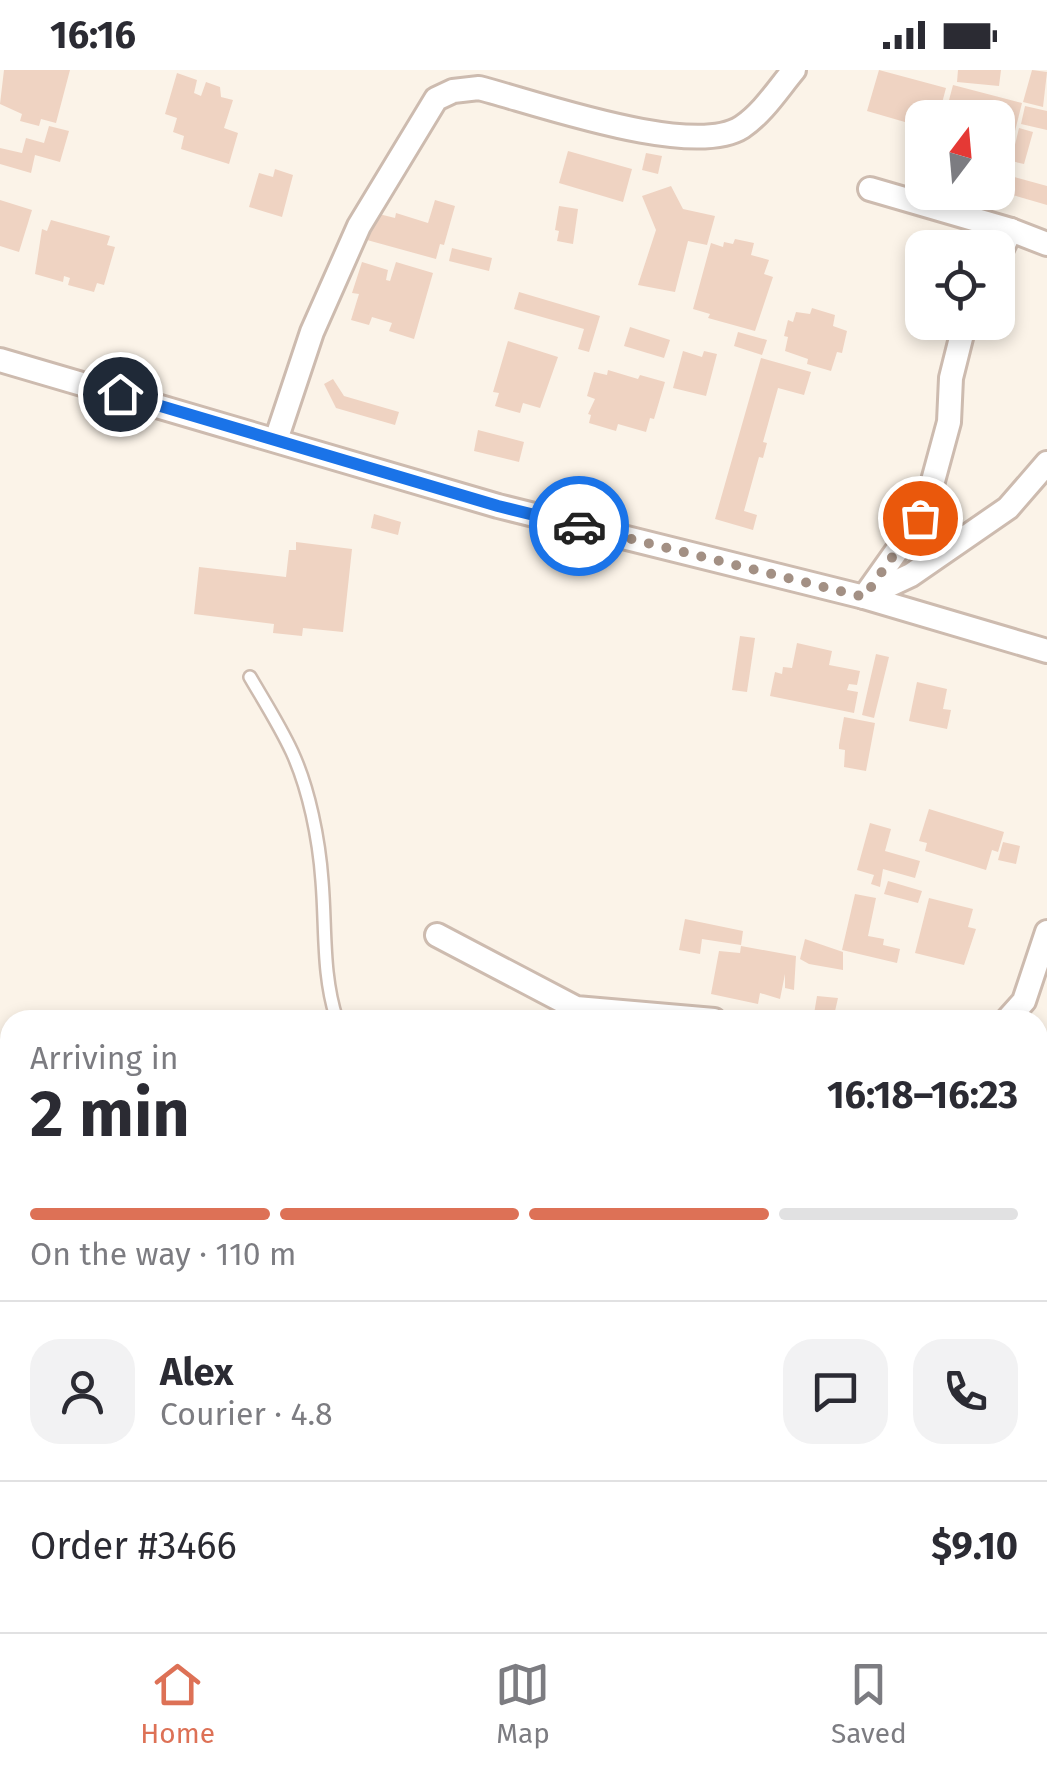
<!DOCTYPE html>
<html lang="en">
<head>
<meta charset="utf-8">
<style>
  :root { --surface:#fff; --page:#f2f2f3; --text:#2b2b33; --muted:#7c7c81; --line:#e1e1e2; --accent:#dd7156 }
  body { margin:0; font-family:"Fira Sans",sans-serif; background:var(--page); color:var(--text); height:100vh; display:flex; flex-direction:column; font-size:38px; white-space:nowrap }
  * { box-sizing:border-box; margin:0 }
  p { font-size:32px; color:var(--muted) }
  .icon { flex:none; width:55px; height:55px; fill:none; stroke:currentColor; stroke-width:2; stroke-linecap:round; stroke-linejoin:round }
  .map { position:relative; flex:1; overflow:hidden }
  .drawer { position:absolute; left:0px; top:940px; width:1048px; height:622px; display:flex; flex-direction:column; background:var(--surface); border-radius:30px 30px 0 0; box-shadow:0 5px 15px #0003 }
  .drawer>* { flex:none }
  .needle { width:65px; rotate:16deg }
  .fabs { position:absolute; left:905px; top:30px; display:grid; gap:20px }
  .fabs a { display:grid; place-items:center; width:110px; height:110px; border-radius:20px; background:var(--surface); box-shadow:0 5px 15px #0003; font-size:50px }
  .pin { position:absolute; display:grid; place-items:center; width:85px; height:85px; color:#fff; margin:-42px; border:5px solid #fff; border-radius:50%; box-shadow:0 2px 10px #0007 }
  .courier { position:absolute; display:grid; place-items:center; width:100px; height:100px; margin:-50px; border:8px solid #1a73e8; border-radius:50%; background:#fff; color:#222; box-shadow:0 2px 12px #0007 }
  .summary em { font-style:normal; font-weight:700 }
  .summary div { display:flex; flex-direction:column-reverse }
  .summary { display:flex; align-items:center; justify-content:space-between; height:170px; padding:0 30px }
  h1 { font-size:65px; font-weight:700; line-height:75px }
  .bar { display:grid; grid-template-columns:repeat(4,1fr); gap:15px 10px; align-content:center; height:120px; padding:0 30px }
  .bar i { height:12px; border-radius:8px; background:var(--line) }
  .bar .on { background:var(--accent) }
  .bar p { grid-column:span 4 }
  .line { display:flex; align-items:center; gap:25px; padding:0 30px; border-top:2px solid var(--line) }
  .line div { flex:1 }
  .round { display:grid; place-items:center; flex:none; width:105px; height:105px; border-radius:30px; background:var(--page) }
  .status { display:flex; justify-content:space-between; align-items:center; height:70px; padding:0 50px; background:var(--surface); direction:ltr }
  .status svg { height:28px; fill:currentColor }
  .tabs { display:flex; justify-content:space-around; align-items:center; height:140px; border-top:2px solid var(--line); background:var(--surface); font-size:28px; color:var(--muted) }
  .tabs a { display:grid; justify-items:center; gap:5px }
  .tabs .on { color:var(--accent) }
  .map>svg:first-child { display:block }
</style>
</head>
<body>
<div class="status"><b>16:16</b><svg viewBox="0 0 49 12"><path d="M0 12V9h3v3zM5 12V6h3v6zM10 12V3h3v9zM15 12V0h3v12zM26 1h20v11H26zM47 4h2v5h-2z"/></svg></div>
<div class="map">
<svg width="1047" height="1562" viewBox="0 0 1047 1562">
  <rect width="100%" height="100%" fill="#fbf3e8"/>
  <g fill="#efd3c2">
    <polygon points="4,0 70,0 56,53 41,49 39,56 20,51 22,44 0,34"/>
    <polygon points="879,0 946,18 938,48 922,48 922,57 867,41"/>
    <polygon points="958,0 1001,0 999,16 957,12"/>
    <polygon points="1032,0 1047,2 1043,37 1023,32"/>
    <polygon points="177,3 197,10 194,23 201,26 206,12 220,17 221,27 233,30 224,58 238,63 229,94 181,79 184,66 173,62 177,48 165,44"/>
    <polygon points="953,15 1022,33 1004,105 998,103 998,48 985,48 986,43 948,34"/>
    <polygon points="1025,36 1047,41 1047,60 1021,54"/>
    <polygon points="49,56 69,61 60,92 35,85 31,103 0,94 0,78 22,83 26,68 44,73"/>
    <polygon points="1019,58 1033,62 1024,94 1011,91"/>
    <polygon points="568,81 632,99 623,132 559,113"/>
    <polygon points="646,83 662,86 658,104 642,100"/>
    <polygon points="275,99 293,105 282,147 249,137 259,103 273,107"/>
    <polygon points="1007,105 1047,116 1047,135 1002,122"/>
    <polygon points="671,116 683,139 715,146 707,175 688,171 675,222 638,215 656,160 642,126"/>
    <polygon points="0,130 32,140 19,182 0,176"/>
    <polygon points="435,130 455,136 444,175 440,174 436,189 367,170 375,143 395,148 396,143 428,153"/>
    <polygon points="559,136 578,139 573,174 557,171 559,161 555,160"/>
    <polygon points="51,150 110,166 107,175 115,177 104,215 97,213 94,222 68,215 70,208 64,206 63,212 35,204 42,159 47,161"/>
    <polygon points="735,169 754,173 751,185 769,190 764,204 773,207 755,261 708,248 710,244 693,239 711,173 723,177 724,172 733,174"/>
    <polygon points="452,178 492,188 489,201 449,191"/>
    <polygon points="362,192 388,200 386,210 390,211 396,192 433,203 414,269 389,261 392,253 372,247 369,255 351,250 359,224 352,223"/>
    <polygon points="519,222 600,246 589,282 578,279 584,259 514,239"/>
    <polygon points="812,238 835,245 833,256 847,261 842,283 837,282 831,301 807,294 808,289 785,281 788,267 784,266 788,250 793,252 796,242 810,244"/>
    <polygon points="630,257 670,270 664,288 624,276"/>
    <polygon points="738,262 767,270 762,285 734,276"/>
    <polygon points="508,271 558,287 540,338 523,333 520,343 495,336 499,323 493,322"/>
    <polygon points="683,281 702,287 704,281 717,284 706,326 673,318"/>
    <polygon points="761,288 811,302 804,325 778,318 763,372 767,373 763,388 759,387 744,441 757,445 753,460 715,449"/>
    <polygon points="608,300 638,309 640,305 665,312 654,349 650,348 646,362 618,354 616,361 589,353 591,345 588,344 595,329 587,326 594,302 607,305"/>
    <polygon points="333,309 344,326 399,342 395,355 336,338 324,314"/>
    <polygon points="478,360 524,372 519,392 474,381"/>
    <polygon points="374,444 401,452 398,465 371,458"/>
    <polygon points="296,472 352,479 343,562 303,558 302,566 273,563 274,554 194,544 199,497 286,507 289,480 296,480"/>
    <polygon points="740,566 755,568 747,622 732,620"/>
    <polygon points="797,573 832,581 829,595 860,601 857,615 849,614 847,620 858,622 854,643 770,626 775,602 782,604 783,597 792,598"/>
    <polygon points="876,584 889,587 874,648 862,645"/>
    <polygon points="917,612 947,619 943,639 951,640 947,659 909,651"/>
    <polygon points="844,647 875,653 866,701 844,697 845,680 839,679 839,675"/>
    <polygon points="929,739 1004,762 998,782 992,780 986,800 925,781 927,773 919,771"/>
    <polygon points="870,753 891,759 885,781 920,791 915,808 883,799 880,817 871,814 874,805 857,800"/>
    <polygon points="1003,772 1020,776 1016,794 998,790"/>
    <polygon points="888,811 922,821 918,833 884,824"/>
    <polygon points="855,824 876,828 868,866 884,869 883,875 900,879 897,893 842,880"/>
    <polygon points="929,828 973,839 968,857 976,859 964,895 915,883"/>
    <polygon points="685,849 743,861 741,875 702,869 700,884 679,880"/>
    <polygon points="805,869 843,882 843,900 809,894 800,889"/>
    <polygon points="741,876 796,886 794,920 785,918 785,904 780,929 760,923 758,934 711,924 719,881 740,883"/>
    <polygon points="817,926 838,928 833,950 794,950 796,941 814,944"/>
  </g>
  <g fill="none" stroke-linecap="round" stroke-linejoin="round">
    <defs>
      <path id="lane" d="M250 607C264 631 280 656 292 682 309 719 319 769 322 811 326 858 322 905 337 950"/>
      <g id="street">
        <polyline points="870,119 1011,160 1047,174"/>
        <polyline points="998,187 1011,160"/>
        <polyline points="965,252 951,308 949,352 930,422 920,448 864,527 1047,581"/>
        <polyline points="0,290 498,436 864,527 911,505 1008,438 1047,393"/>
        <path d="M276 370 312 262 359 156 436 29 453 21 479 18C537 33 693 89 742 57 763 43 778 19 794 0"/>
        <polyline points="437,865 576,938 714,950"/>
        <polyline points="1007,950 1024,931 1047,862"/>
        <polyline points="0,1281 10,1284"/>
        <polyline points="408,1552 450,1562"/>
        <polyline points="893,1552 923,1562"/>
        <polyline points="288,1562 291,1552"/>
      </g>
    </defs>
    <use href="#lane" stroke="#cdbbaf" stroke-width="16"/>
    <use href="#street" stroke="#cdbbaf" stroke-width="28"/>
    <use href="#lane" stroke="#fff" stroke-width="11"/>
    <use href="#street" stroke="#fff" stroke-width="22"/>
    <g stroke="#b6a7c5" stroke-width="8" stroke-dasharray="15 10" stroke-linecap="butt">
      <polyline points="0,1152 10,1155"/>
      <polyline points="1038,1438 1047,1440"/>
    </g>
  </g>
  <g fill="none" stroke-linecap="round" stroke-linejoin="round">
    <polyline stroke="#a39084" stroke-width="10" stroke-dasharray="0 18" points="579,456 864,527 920,448"/>
    <polyline stroke="#1a73e8" stroke-width="12" points="120,324 498,436 579,456"/>
  </g>
</svg>
<div class="fabs">
<a><svg class="needle" viewBox="-14 -14 28 28"><path d="M0-13l5 13h-10z" fill="#e53935"/><path d="M0 13l5-13h-10z" fill="#7c7c81"/></svg></a>
<a><svg class="icon" aria-label="locate" viewBox="0 0 24 24"><circle cx="12" cy="12" r="6"/><path d="M12 2v4M12 18v4M2 12h4M18 12h4"/></svg></a>
</div>
<div class="pin" style="left:920px;top:448px;background:#ea580c"><svg class="icon" aria-label="bag" viewBox="0 0 24 24"><path d="M5 8h14l-1 12H6zM9 8a3 3 0 0 1 6 0"/></svg></div>
<div class="pin" style="left:120px;top:324px;background:#1f2937"><svg class="icon" aria-label="home" viewBox="0 0 24 24"><path d="M3 11l9-7 9 7M6 9v11h12V9"/></svg></div>
<div class="courier" style="left:579px;top:456px"><svg class="icon" aria-label="car" viewBox="0 0 24 24"><path d="M5 17H2v-5l4-1 3-4h7l3 4 3 1v5h-3M9 17h6M6 11h13"/><circle cx="7" cy="17" r="2"/><circle cx="17" cy="17" r="2"/></svg></div>
<section class="drawer">
<div class="summary"><div><h1>2 min</h1><p>Arriving in</p></div><em>16:18–16:23</em></div>
<div class="bar"><i class="on"></i><i class="on"></i><i class="on"></i><i></i><p>On the way · 110 m</p></div>
<div class="line" style="height:180px"><a class="round"><svg class="icon" aria-label="person" viewBox="0 0 24 24"><circle cx="12" cy="8" r="4"/><path d="M4 21q1-7 8-7t8 7"/></svg></a><div><b>Alex</b><p>Courier · 4.8</p></div><a class="round"><svg class="icon" aria-label="chat" viewBox="0 0 24 24"><path d="M4 5h16v11H9l-5 4z"/></svg></a><a class="round"><svg class="icon" aria-label="phone" viewBox="0 0 24 24"><path d="M5 4h4l2 5-3 2q2 4 5 5l2-3 5 2v4C11 20 4 13 5 4z"/></svg></a></div>
<div class="line" style="height:130px"><div>Order #3466</div><b>$9.10</b></div>
</section>
</div>
<nav class="tabs">
<a class="on"><svg class="icon" aria-label="home" viewBox="0 0 24 24"><path d="M3 11l9-7 9 7M6 9v11h12V9"/></svg>Home</a>
<a><svg class="icon" aria-label="map" viewBox="0 0 24 24"><path d="M3 6l6-2 6 2 6-2v14l-6 2-6-2-6 2zM9 4v14M15 6v14"/></svg>Map</a>
<a><svg class="icon" aria-label="saved" viewBox="0 0 24 24"><path d="M7 4h10v16l-5-4-5 4z"/></svg>Saved</a>
</nav>
</body>
</html>
